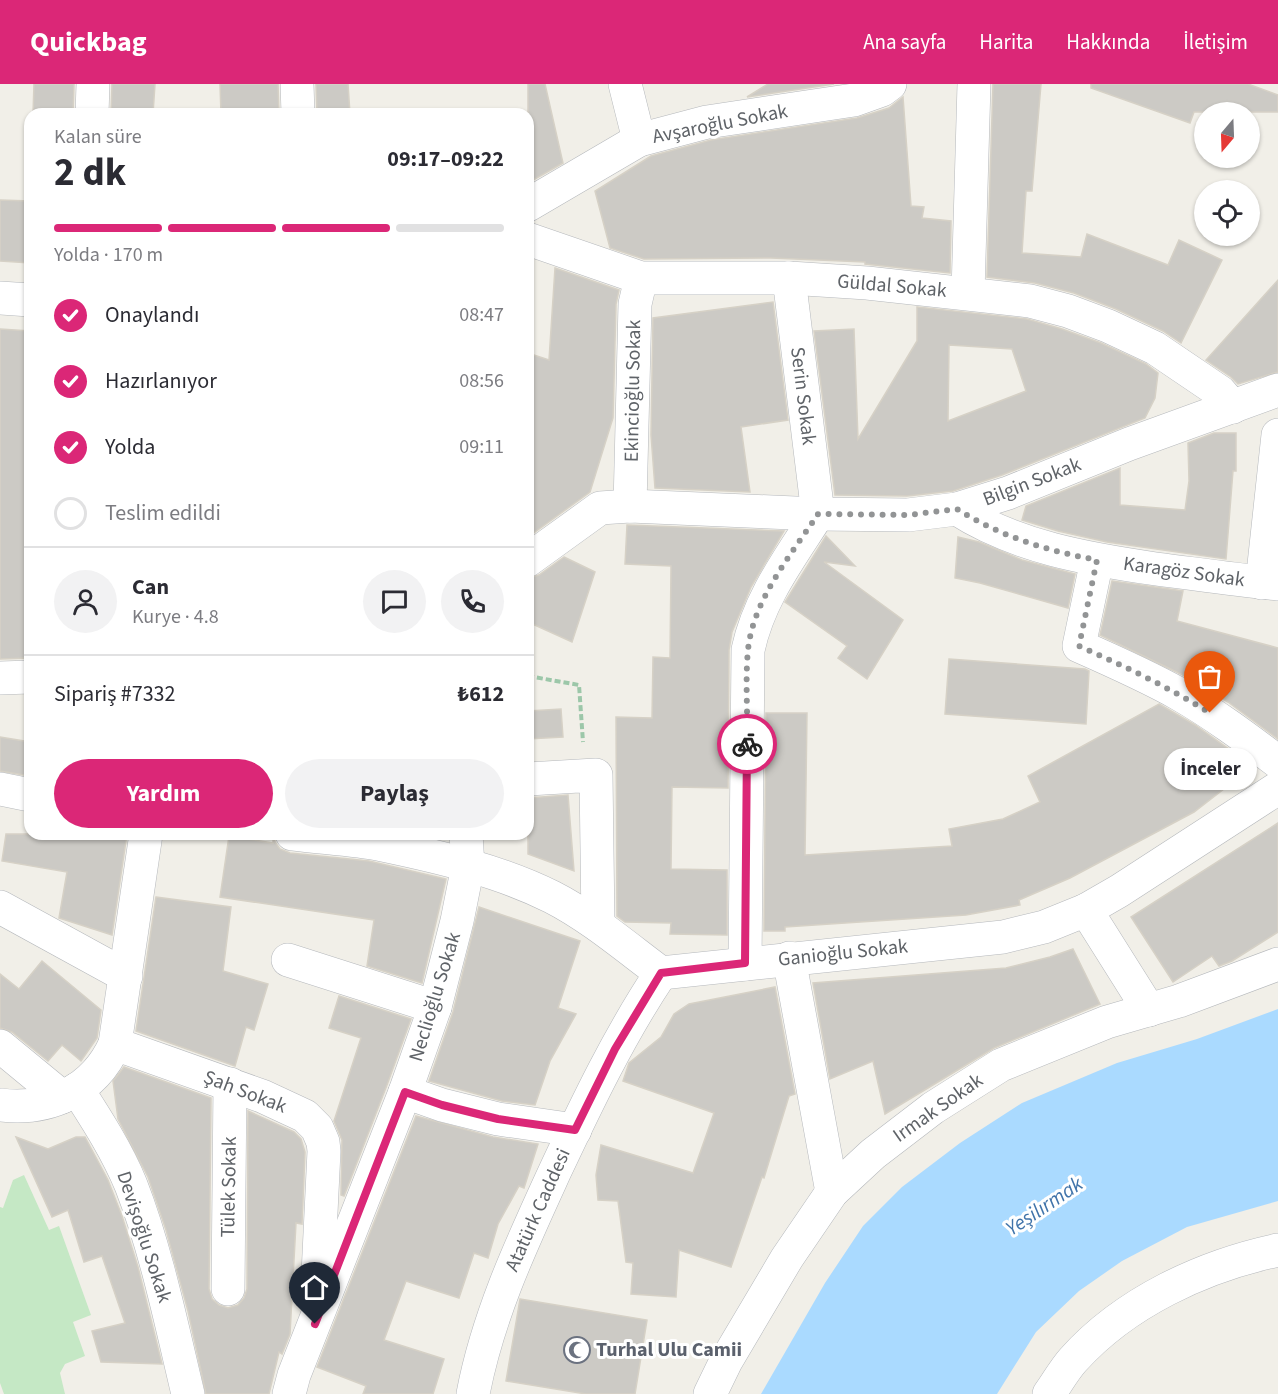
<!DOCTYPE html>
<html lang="tr">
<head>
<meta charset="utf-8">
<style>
  :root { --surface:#fff; --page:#f2f2f3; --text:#2b2b33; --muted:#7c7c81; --line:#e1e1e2; --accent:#db2777 }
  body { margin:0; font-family:"Source Sans 3",sans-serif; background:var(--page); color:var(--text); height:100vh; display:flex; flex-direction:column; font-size:22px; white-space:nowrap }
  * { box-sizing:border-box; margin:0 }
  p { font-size:20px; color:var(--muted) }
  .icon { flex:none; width:33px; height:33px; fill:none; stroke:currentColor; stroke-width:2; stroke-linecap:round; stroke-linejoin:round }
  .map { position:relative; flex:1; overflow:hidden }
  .sheet { position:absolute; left:24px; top:24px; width:510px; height:732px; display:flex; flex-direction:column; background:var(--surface); border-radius:18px; box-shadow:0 2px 4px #0004 }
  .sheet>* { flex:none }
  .needle { width:39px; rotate:199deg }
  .buttons { position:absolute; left:1194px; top:18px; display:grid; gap:12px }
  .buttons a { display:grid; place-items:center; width:66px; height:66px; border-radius:50%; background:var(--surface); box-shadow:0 2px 4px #0004; font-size:30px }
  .pin { position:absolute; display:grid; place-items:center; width:51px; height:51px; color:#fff; margin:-62px -26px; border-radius:50% 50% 50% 0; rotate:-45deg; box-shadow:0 0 6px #0007 }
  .pin .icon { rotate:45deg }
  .courier { position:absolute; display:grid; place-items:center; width:60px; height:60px; margin:-30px; border:4px solid #db2777; border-radius:50%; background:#fff; color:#222; box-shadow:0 2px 8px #0007 }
  .bubble { position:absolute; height:42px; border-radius:21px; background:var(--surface); box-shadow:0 2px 4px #0004; font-size:20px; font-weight:700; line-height:42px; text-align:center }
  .summary em { font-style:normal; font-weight:700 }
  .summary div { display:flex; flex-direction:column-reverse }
  .summary { display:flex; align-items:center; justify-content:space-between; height:102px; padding:0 30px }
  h1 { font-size:39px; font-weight:700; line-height:45px }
  .bar { display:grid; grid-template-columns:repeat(4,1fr); gap:9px 6px; align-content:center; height:72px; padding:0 30px }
  .bar i { height:8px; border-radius:4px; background:var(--line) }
  .bar .selected { background:var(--accent) }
  .bar p { grid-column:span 4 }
  .line { display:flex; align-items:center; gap:15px; padding:0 30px; border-top:2px solid var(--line) }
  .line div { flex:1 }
  .round { display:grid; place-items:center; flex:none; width:63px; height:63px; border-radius:32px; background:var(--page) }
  ol { padding:0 30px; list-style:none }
  li { display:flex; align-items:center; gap:18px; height:66px }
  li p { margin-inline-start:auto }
  li .icon { padding:6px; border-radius:50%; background:var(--accent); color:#fff; stroke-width:4 }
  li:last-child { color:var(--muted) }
  li i { width:33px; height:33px; border:3px solid var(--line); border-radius:50% }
  .cta { display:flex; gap:12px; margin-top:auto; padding:12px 30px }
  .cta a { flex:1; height:69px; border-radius:36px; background:var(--accent); color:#fff; font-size:24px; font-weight:700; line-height:69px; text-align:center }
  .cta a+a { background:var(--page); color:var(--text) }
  header { display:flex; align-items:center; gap:36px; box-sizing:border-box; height:84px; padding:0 30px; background:var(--accent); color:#fff }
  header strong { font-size:28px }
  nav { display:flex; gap:33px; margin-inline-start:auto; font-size:21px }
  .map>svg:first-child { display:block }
</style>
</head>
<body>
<header>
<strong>Quickbag</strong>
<nav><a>Ana sayfa</a><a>Harita</a><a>Hakkında</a><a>İletişim</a></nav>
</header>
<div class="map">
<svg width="1278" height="1310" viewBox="0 0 1278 1310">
  <rect width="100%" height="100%" fill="#f1efe8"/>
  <polygon fill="#c5e8c5" points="24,1091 49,1146 59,1142 91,1231 73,1238 85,1272 65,1280 60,1289 65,1310 4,1310 0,1299 0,1123 3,1124 13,1096"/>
  <polygon fill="#aadaff" points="1278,925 1278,1117 1187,1143 1122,1177 1079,1207 1036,1248 997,1310 761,1310 825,1199 863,1142 902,1103 960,1059 1022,1019 1117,979 1197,955"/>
  <g fill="#cccac5" stroke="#d6d1c6" stroke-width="1.5" fill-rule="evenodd">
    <polygon points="34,0 74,0 73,30 33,30"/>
    <polygon points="112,0 155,0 153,30 111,30"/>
    <polygon points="220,0 278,0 279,30 221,30"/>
    <polygon points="316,0 348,0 350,30 317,30"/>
    <polygon points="528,0 545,0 563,79 528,99"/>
    <polygon points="768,0 834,0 747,13"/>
    <polygon points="993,0 1041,0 1032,107 1026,107 1022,169 1081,173 1087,150 1168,181 1179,156 1222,176 1181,259 1163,247 1116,225 1074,209 1035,199 987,193"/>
    <polygon points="1091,0 1248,0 1278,11 1278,28 1194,28 1190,39 1091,4"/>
    <polygon points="903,13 911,122 924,123 922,134 951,137 950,189 865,180 865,178 771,174 644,175 610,164 595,107 651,72 711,56 857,34 889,24"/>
    <polygon points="0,116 30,117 30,179 0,177"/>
    <polygon points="555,184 619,206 616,220 613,334 590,408 528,453 528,269 549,276"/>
    <polygon points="1278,196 1278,288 1238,300 1231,293 1206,276"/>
    <polygon points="773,218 788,336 741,343 750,408 655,404 651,351 653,234"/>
    <path d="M917 223 1027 235 1062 245 1101 259 1146 280 1158 289 1155 314 1145 334 1002 391 953 407 907 412 835 411 814 247 854 245 858 355 917 257ZM949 261 1012 265 1026 307 948 337Z"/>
    <polygon points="0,245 30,247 30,574 0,575"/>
    <polygon points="1214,349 1236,349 1236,387 1233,387 1226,475 1107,458 1058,447 1022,436 1026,422 1120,384 1120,421 1185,426 1189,397 1188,359"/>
    <polygon points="627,441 784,447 751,503 732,548 729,566 728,704 672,703 671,785 727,786 727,851 670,850 671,839 625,838 617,832 616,633 652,634 653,573 670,574 671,482 625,480"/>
    <polygon points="826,452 855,482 824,478 903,536 867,595 838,574 847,562 785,518"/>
    <polygon points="958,453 979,458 1022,476 1075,490 1068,524 980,499 955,494"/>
    <polygon points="564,473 595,488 572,558 528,538 528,494 539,491"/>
    <polygon points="1112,497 1183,507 1177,537 1278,564 1278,655 1228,618 1189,594 1100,551"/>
    <polygon points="949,575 1085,585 1089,587 1086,640 945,630"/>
    <polygon points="1159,620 1195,641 1240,673 1242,691 1194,728 1070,794 1019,816 1020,821 966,831 785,843 785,847 764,847 766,629 807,629 805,771 952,762 949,745 1003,735 1040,718 1028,692"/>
    <polygon points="561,625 563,653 528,655 528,627"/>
    <polygon points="0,653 30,658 30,692 0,687"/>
    <polygon points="568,711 574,787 528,770 528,714"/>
    <polygon points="1278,739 1278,848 1232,877 1219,882 1212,872 1173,898 1131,833"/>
    <polygon points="6,750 127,750 112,851 59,834 67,788 2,777"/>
    <polygon points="273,750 275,758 280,765 290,769 369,777 446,795 422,899 367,882 374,836 220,813 229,752 273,759"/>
    <polygon points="156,813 231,823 223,887 268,900 254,946 246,943 235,982 136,947"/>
    <polygon points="479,823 580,857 558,924 576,930 550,977 535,1021 502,1017 429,997 453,928"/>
    <polygon points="1073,865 1100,920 994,964 885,1030 873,977 830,995 813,899 1006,884 1050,873"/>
    <polygon points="42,877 101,926 97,954 81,977 62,961 48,977 12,948 0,944 0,890 19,905"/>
    <polygon points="775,903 795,1010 789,1012 764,1094 762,1093 731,1183 679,1166 676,1213 631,1210 633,1179 626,1178 618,1117 598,1116 596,1091 601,1061 693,1089 714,1029 623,997 629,979 661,953 674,930 689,920"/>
    <polygon points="339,912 411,935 387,1001 344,1112 341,1111 342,1056 334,1037 361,954 329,944"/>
    <polygon points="124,983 211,1014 209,1205 212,1215 219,1221 228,1224 238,1221 244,1214 247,1205 248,1027 294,1048 301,1055 305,1068 302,1140 296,1139 290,1250 282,1270 279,1268 269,1310 206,1310 188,1227 166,1146 148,1093 118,1035 113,997"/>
    <polygon points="416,1032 493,1053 538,1060 524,1104 519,1102 498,1140 488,1174 474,1169 459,1214 406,1197 384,1256 444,1275 433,1310 363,1310 366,1302 317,1283"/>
    <polygon points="16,1053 48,1065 76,1053 85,1053 108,1096 122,1132 138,1183 162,1280 101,1278 92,1247 125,1239 102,1172 84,1178 68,1126 52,1133"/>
    <polygon points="520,1215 647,1236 635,1310 586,1310 506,1297"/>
  </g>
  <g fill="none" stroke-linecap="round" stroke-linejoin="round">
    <defs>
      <g id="minor">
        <polyline points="297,0 298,30"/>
        <polyline points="625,0 639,56"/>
        <polyline points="92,30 93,0"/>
        <polyline points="528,121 639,56 707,38 854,16 882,6 890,0"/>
        <polyline points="528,155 641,194 789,194 867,199 1030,217 1068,227 1108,242 1155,264 1220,308 1233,323"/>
        <polyline points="968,209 974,0"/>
        <polyline points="0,214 30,216"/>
        <polyline points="630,422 635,220 641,194"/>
        <path d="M957 425C1016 463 1087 475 1156 485 1196 490 1237 496 1278 500"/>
        <polyline points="528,476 600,424 630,422 818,430 908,431 957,425 1008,409 1129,360 1278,306"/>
        <path d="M1097 476 1079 562C1113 577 1147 592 1179 610 1214 630 1246 654 1278 678"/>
        <polyline points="1262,499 1278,351"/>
        <polyline points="0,594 30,593"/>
        <polyline points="528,695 596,691 598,841"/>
        <polyline points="0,705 30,711"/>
        <path d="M292 750C322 754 353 755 383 761 440 773 500 787 552 813 591 833 626 863 661 889L1003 853 1044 843 1086 826 1119 807 1278 704"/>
        <polyline points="0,823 126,892"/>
        <polyline points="1086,826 1149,926"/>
        <polyline points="789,874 832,1108"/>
        <polyline points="288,876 435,923"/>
        <path d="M745 880 748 566C759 514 790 474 818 430L789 194"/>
        <polyline points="115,960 146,750"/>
        <polyline points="0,962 62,1013"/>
        <path d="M77 1005C97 1036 117 1067 131 1101 156 1165 172 1243 188 1310"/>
        <polyline points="405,1008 442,1021 498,1035 575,1046"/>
        <path d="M0 1021C49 1027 94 1007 115 960L262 1012 305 1032 317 1044 323 1058 324 1067 317 1211"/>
        <polyline points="228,1205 230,1000"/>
        <polyline points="289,1310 294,1291 405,1008 435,923 457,837 468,782 466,750"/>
        <path d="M473 1310C488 1231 522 1159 555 1087 587 1019 619 952 661 889"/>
        <polyline points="710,1310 726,1277 787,1174 832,1108 873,1070 933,1024 1001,981 1107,938 1179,917 1278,880"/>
        <path d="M1049 1310C1057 1299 1064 1286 1073 1276 1125 1218 1203 1182 1278 1166"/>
      </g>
    </defs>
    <use href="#minor" stroke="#b5b8bc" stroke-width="34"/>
    <polyline stroke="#9cc7a9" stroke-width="4" stroke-dasharray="6 3" stroke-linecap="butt" points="528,592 579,601 583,658"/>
    <use href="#minor" stroke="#fff" stroke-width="33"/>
  </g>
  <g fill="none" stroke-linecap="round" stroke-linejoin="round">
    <path stroke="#929495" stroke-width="6" stroke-dasharray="0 10.8" d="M747 660C748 629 745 597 748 566 753 516 791 471 818 430L908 431 957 425C999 452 1048 467 1097 476L1079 562C1124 582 1168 603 1210 629"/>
    <polyline stroke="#db2777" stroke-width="8" points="315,1240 405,1008 442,1021 498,1035 575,1046 615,965 661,889 745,879 747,660"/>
  </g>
  <defs>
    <symbol id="mosque-ring" viewBox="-11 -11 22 22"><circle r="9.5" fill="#fff" stroke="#6b7280" stroke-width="1.5"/><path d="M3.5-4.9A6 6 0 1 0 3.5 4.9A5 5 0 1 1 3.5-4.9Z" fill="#6b7280"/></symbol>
  </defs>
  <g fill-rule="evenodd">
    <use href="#mosque-ring" x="562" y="1251" width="30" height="30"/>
  </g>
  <g text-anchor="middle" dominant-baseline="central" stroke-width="6" stroke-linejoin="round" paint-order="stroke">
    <g font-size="20" fill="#5f6368" stroke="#fff">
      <text transform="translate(720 40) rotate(-11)">Avşaroğlu Sokak</text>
      <text transform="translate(892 202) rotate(5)">Güldal Sokak</text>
      <text transform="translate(633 307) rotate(-89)">Ekincioğlu Sokak</text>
      <text transform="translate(803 312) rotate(83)">Serin Sokak</text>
      <text transform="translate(1032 398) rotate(-21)">Bilgin Sokak</text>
      <text transform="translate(1184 488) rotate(8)">Karagöz Sokak</text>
      <text transform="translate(843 869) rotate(-6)">Ganioğlu Sokak</text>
      <text transform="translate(435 913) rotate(-73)">Neclioğlu Sokak</text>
      <text transform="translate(245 1008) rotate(21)">Şah Sokak</text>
      <text transform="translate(938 1024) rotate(-35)">Irmak Sokak</text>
      <text transform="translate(229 1103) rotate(-89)">Tülek Sokak</text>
      <text transform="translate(538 1126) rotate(-66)">Atatürk Caddesi</text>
      <text transform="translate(144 1153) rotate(72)">Devişoğlu Sokak</text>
    </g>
    <g font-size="20" font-weight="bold" fill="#5b616d" stroke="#fff" text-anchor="start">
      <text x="596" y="1266">Turhal Ulu Camii</text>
    </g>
    <g font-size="21" font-style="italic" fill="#4174aa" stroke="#fff">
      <text transform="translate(1044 1122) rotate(-34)">Yeşilırmak</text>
    </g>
  </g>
</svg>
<div class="buttons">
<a><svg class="needle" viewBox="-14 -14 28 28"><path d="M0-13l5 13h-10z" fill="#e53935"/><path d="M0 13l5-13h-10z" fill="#7c7c81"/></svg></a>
<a><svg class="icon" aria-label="locate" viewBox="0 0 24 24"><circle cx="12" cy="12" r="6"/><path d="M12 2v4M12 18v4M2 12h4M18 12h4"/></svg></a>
</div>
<div class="pin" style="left:1210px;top:629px;background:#ea580c"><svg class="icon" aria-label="bag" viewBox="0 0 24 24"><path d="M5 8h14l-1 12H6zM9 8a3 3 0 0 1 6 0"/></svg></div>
<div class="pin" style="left:315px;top:1240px;background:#1f2937"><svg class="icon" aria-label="home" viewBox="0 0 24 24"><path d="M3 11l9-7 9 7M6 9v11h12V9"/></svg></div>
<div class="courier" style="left:747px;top:660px"><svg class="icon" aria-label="bike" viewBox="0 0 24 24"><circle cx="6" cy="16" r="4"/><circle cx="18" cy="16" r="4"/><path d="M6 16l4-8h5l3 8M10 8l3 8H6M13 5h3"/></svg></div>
<div class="bubble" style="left:1164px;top:664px;width:93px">İnceler</div>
<section class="sheet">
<div class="summary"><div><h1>2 dk</h1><p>Kalan süre</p></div><em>09:17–09:22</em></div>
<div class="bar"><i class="selected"></i><i class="selected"></i><i class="selected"></i><i></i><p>Yolda · 170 m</p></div>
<ol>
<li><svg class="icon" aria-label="check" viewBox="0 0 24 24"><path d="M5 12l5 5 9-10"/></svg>Onaylandı<p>08:47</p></li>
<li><svg class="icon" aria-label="check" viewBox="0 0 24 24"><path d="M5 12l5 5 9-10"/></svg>Hazırlanıyor<p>08:56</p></li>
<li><svg class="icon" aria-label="check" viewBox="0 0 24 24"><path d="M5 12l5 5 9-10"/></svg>Yolda<p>09:11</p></li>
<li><i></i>Teslim edildi</li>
</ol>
<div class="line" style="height:108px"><a class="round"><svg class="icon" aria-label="person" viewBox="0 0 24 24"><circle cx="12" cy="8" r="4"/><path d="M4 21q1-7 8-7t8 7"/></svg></a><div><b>Can</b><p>Kurye · 4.8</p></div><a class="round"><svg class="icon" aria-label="chat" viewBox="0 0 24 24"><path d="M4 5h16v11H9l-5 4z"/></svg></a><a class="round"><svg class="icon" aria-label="phone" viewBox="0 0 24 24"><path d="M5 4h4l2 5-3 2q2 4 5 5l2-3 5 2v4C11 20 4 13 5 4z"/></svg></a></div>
<div class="line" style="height:78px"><div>Sipariş #7332</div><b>₺612</b></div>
<div class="cta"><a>Yardım</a><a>Paylaş</a></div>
</section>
</div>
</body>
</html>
